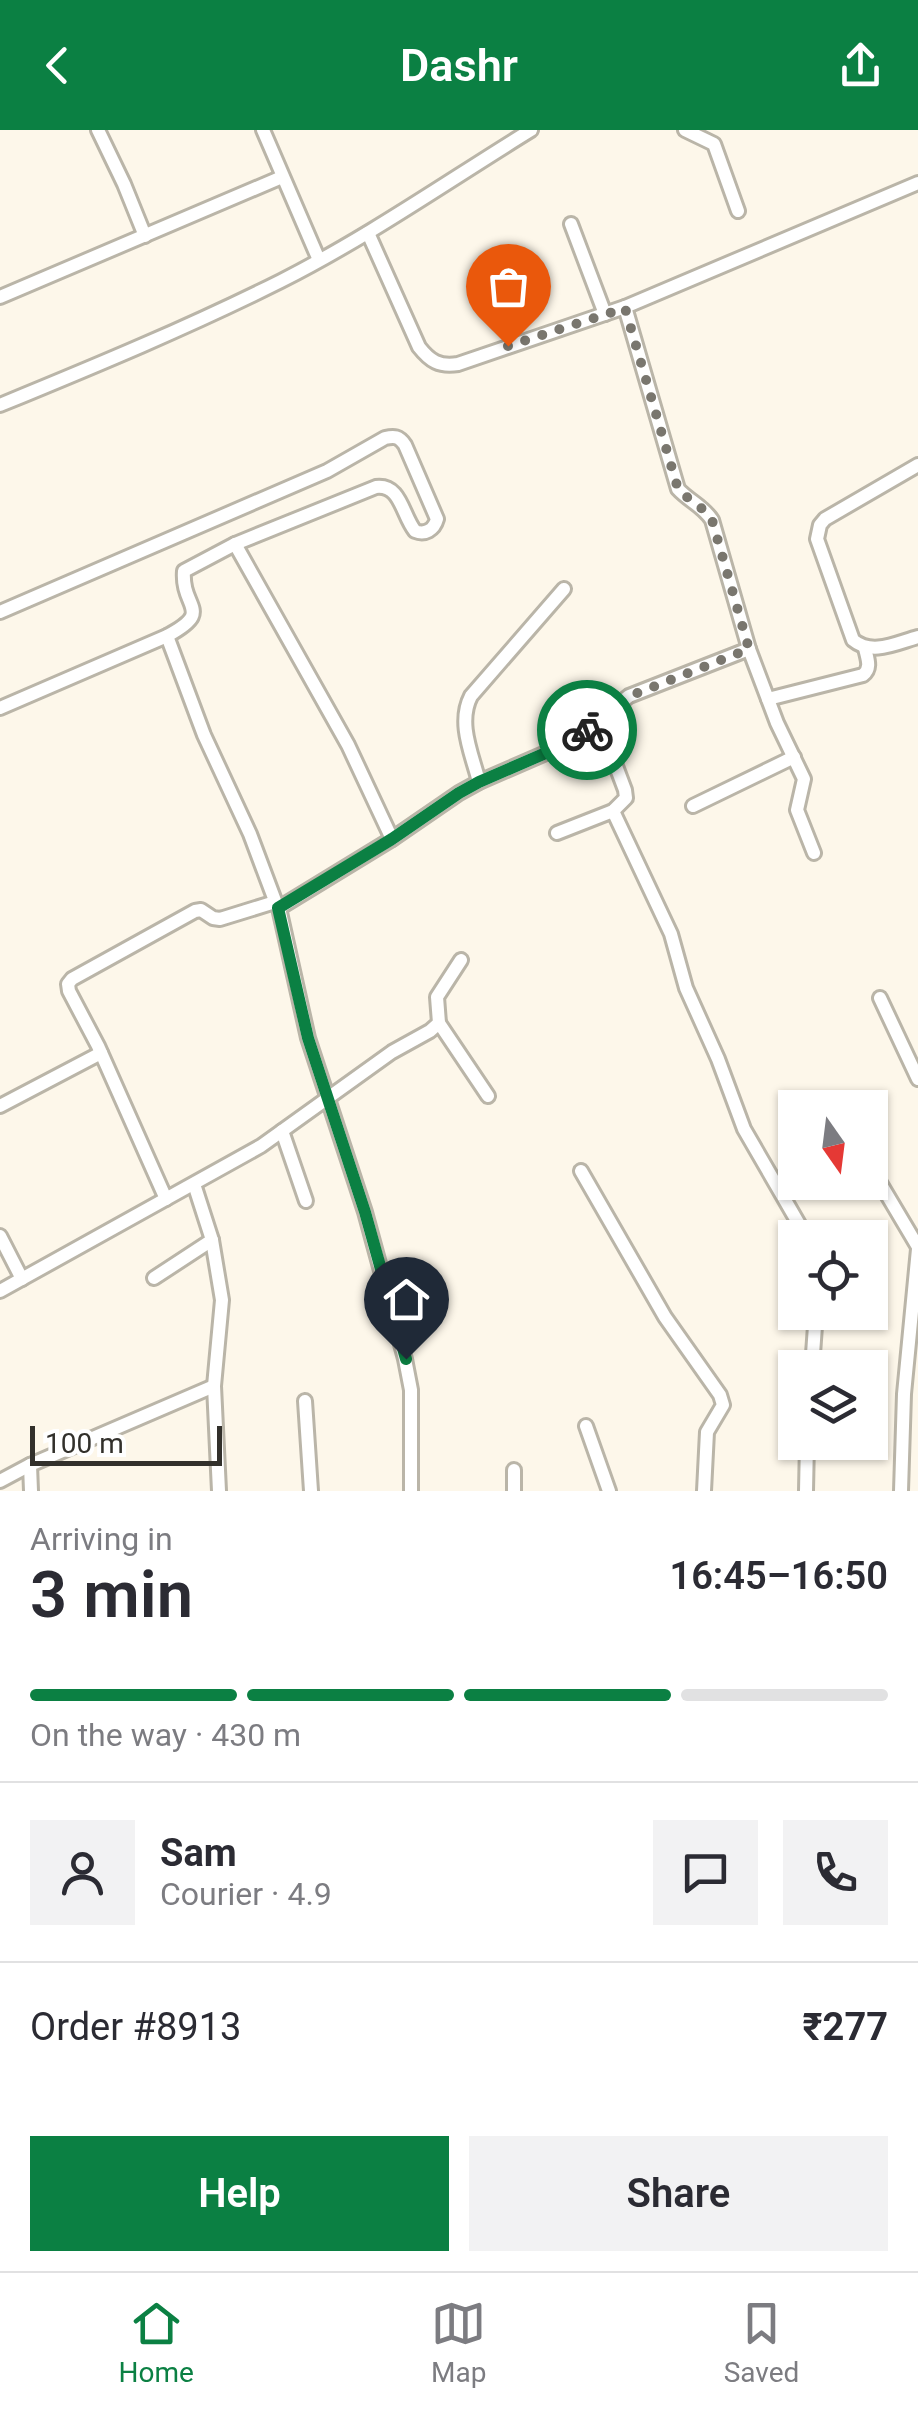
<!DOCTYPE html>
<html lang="en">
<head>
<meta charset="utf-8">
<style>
  :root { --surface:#fff; --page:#f2f2f3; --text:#2b2b33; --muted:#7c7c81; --line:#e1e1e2; --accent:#0b8043 }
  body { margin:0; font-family:Roboto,sans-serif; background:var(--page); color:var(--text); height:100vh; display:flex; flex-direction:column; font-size:38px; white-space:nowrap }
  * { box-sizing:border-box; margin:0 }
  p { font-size:32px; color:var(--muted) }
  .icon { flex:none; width:55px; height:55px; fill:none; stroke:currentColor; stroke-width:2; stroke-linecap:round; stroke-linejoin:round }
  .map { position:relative; height:1361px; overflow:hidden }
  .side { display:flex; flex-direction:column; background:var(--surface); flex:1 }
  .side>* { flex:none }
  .needle { width:65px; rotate:166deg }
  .buttons { position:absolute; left:778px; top:960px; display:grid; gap:20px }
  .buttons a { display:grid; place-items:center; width:110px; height:110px; border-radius:0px; background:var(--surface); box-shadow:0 2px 8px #0004; font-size:50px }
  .scale { position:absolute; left:30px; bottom:25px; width:192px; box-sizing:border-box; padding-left:10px; border:5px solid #32302b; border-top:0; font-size:28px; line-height:35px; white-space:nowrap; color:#32302b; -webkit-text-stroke:8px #fff; paint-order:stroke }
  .pin { position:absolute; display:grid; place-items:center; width:85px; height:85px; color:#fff; margin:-102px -42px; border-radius:50% 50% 50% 0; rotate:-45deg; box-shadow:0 0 10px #0007 }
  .pin .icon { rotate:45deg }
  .courier { position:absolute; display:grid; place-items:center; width:100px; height:100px; margin:-50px; border:8px solid #0b8043; border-radius:50%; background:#fff; color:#222; box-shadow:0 2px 12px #0007 }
  .overview em { font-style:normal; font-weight:600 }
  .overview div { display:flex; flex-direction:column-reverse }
  .overview { display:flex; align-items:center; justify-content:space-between; height:170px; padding:0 30px }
  h1 { font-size:65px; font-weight:600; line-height:75px }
  .bar { display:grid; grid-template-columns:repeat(4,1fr); gap:15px 10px; align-content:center; height:120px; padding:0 30px }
  .bar i { height:12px; border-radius:8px; background:var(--line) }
  .bar .selected { background:var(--accent) }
  .bar p { grid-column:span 4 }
  .line { display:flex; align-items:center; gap:25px; padding:0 30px; border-top:2px solid var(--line) }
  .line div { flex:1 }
  .round { display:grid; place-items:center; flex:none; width:105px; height:105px; border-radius:0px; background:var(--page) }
  .primary-button { display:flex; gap:20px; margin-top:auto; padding:20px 30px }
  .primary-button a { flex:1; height:115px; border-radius:0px; background:var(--accent); color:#fff; font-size:40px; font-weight:600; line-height:115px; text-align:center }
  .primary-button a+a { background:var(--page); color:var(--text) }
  header { display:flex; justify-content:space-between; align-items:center; height:130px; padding:0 30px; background:var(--accent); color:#fff; font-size:45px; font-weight:600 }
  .dock { display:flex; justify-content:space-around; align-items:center; height:140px; border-top:2px solid var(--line); background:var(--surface); font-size:28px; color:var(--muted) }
  .dock a { display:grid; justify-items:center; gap:5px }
  .dock .selected { color:var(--accent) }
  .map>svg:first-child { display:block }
</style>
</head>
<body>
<header><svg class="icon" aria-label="back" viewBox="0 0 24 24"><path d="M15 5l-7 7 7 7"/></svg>Dashr<svg class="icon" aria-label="share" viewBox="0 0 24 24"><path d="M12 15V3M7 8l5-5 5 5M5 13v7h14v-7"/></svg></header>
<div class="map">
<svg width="918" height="1361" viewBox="0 0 918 1361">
  <rect width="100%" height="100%" fill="#fdf7ea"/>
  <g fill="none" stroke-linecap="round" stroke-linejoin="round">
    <defs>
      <g id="minor">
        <polyline points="98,0 124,54 145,106"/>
        <polyline points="263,0 319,130"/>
        <polyline points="685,0 714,14 738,81"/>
        <polyline points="571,94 605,184"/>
        <path d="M368 103 419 217C430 231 439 237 458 234L625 177"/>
        <polyline points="0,167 282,47"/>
        <path d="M0 275C95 236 189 197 281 151 368 107 448 51 531 0"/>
        <path d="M918 335 825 389 820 395 817 409 853 510C872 526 896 513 918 507"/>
        <polyline points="235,414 348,615 392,709"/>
        <path d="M0 482 327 341 385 308C394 306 399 306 405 315L437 389C434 400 425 405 415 401 402 385 401 354 376 357L235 414 184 441C181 479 215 480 167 506L0 578"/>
        <polyline points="167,506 204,605 250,704 277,776"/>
        <polyline points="749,519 777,593 804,649 797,680 814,723"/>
        <path d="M768 569 863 545C872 538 867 528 865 518"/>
        <path d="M479 652C472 624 457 593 471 566L564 459"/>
        <polyline points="693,676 794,627"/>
        <polyline points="613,681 671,804 686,858 718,929 744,999 807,1108"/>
        <polyline points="557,703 613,681 626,668 625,660 599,591"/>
        <polyline points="880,868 918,949"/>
        <polyline points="439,893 488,966"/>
        <polyline points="0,976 101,923"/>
        <polyline points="282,1001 306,1071"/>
        <polyline points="870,1036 918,1117"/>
        <polyline points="581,1041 665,1187 720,1265 723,1275 707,1302 704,1361"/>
        <polyline points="194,1054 212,1110 222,1170 214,1256 219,1361"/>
        <polyline points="166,1069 98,916 69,861 68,854 72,849 195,781 201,780 213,788 220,789 275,772"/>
        <polyline points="0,1106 22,1149"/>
        <polyline points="154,1148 212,1110"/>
        <polyline points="0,1161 261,1016 392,922 430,901 439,893 437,867 461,830"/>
        <polyline points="812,1238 816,1182"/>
        <polyline points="305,1271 311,1361"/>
        <polyline points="586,1296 609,1361"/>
        <polyline points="0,1351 30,1335"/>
        <polyline points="31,1361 30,1335 214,1256"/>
        <path d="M411 1361V1260L405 1229 365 1082 308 908 279 778 392 709 459 663 479 652 555 619 579 606 629 566 749 519 712 390C703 376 689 371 678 359L625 177 918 53"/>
        <polyline points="514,1361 514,1340"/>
        <polyline points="806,1361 807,1312"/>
        <polyline points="901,1361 904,1264 918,1119"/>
      </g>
    </defs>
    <use href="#minor" stroke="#bab5a8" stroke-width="18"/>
    <use href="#minor" stroke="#fff" stroke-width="12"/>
  </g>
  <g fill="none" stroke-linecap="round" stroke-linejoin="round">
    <path stroke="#79766e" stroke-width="10" stroke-dasharray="0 18" d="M508 216 625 178 678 359C689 371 703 376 712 390L749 519 630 566 587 600"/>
    <polyline stroke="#0b8043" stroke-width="12" points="406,1229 365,1082 308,908 278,778 392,709 459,663 479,652 555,619 587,600"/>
  </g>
</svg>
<div class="buttons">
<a><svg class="needle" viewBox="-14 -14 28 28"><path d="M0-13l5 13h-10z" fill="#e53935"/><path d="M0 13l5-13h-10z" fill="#7c7c81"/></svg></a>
<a><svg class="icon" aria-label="locate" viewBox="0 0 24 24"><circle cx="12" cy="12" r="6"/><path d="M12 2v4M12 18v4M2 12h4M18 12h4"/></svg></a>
<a><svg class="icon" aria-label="layers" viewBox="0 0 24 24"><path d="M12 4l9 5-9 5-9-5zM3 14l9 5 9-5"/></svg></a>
</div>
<div class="scale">100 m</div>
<div class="pin" style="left:508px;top:216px;background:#ea580c"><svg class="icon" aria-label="bag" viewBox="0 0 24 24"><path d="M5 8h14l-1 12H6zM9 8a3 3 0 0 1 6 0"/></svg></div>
<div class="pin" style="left:406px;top:1229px;background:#1f2937"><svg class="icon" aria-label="home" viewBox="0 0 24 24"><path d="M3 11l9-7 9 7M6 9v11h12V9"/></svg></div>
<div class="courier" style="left:587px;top:600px"><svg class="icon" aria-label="bike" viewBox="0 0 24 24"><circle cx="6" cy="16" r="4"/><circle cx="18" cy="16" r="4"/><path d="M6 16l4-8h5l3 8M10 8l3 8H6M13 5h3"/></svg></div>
</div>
<section class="side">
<div class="overview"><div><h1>3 min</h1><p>Arriving in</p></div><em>16:45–16:50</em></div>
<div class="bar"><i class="selected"></i><i class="selected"></i><i class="selected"></i><i></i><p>On the way · 430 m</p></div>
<div class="line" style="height:180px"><a class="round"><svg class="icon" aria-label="person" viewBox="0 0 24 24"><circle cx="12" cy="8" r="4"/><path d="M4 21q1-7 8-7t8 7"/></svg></a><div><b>Sam</b><p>Courier · 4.9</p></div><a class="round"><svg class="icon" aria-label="chat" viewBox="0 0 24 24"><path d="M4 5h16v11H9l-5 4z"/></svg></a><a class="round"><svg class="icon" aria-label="phone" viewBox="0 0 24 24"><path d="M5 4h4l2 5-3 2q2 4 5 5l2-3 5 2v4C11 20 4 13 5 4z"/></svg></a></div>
<div class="line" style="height:130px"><div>Order #8913</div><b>₹277</b></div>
<div class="primary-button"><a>Help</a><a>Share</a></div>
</section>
<nav class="dock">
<a class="selected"><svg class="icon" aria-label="home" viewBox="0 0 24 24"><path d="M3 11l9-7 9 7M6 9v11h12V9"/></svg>Home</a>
<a><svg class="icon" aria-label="map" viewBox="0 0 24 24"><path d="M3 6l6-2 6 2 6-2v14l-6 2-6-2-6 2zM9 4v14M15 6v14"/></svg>Map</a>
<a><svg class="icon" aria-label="saved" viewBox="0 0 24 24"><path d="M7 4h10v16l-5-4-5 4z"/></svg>Saved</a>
</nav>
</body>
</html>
